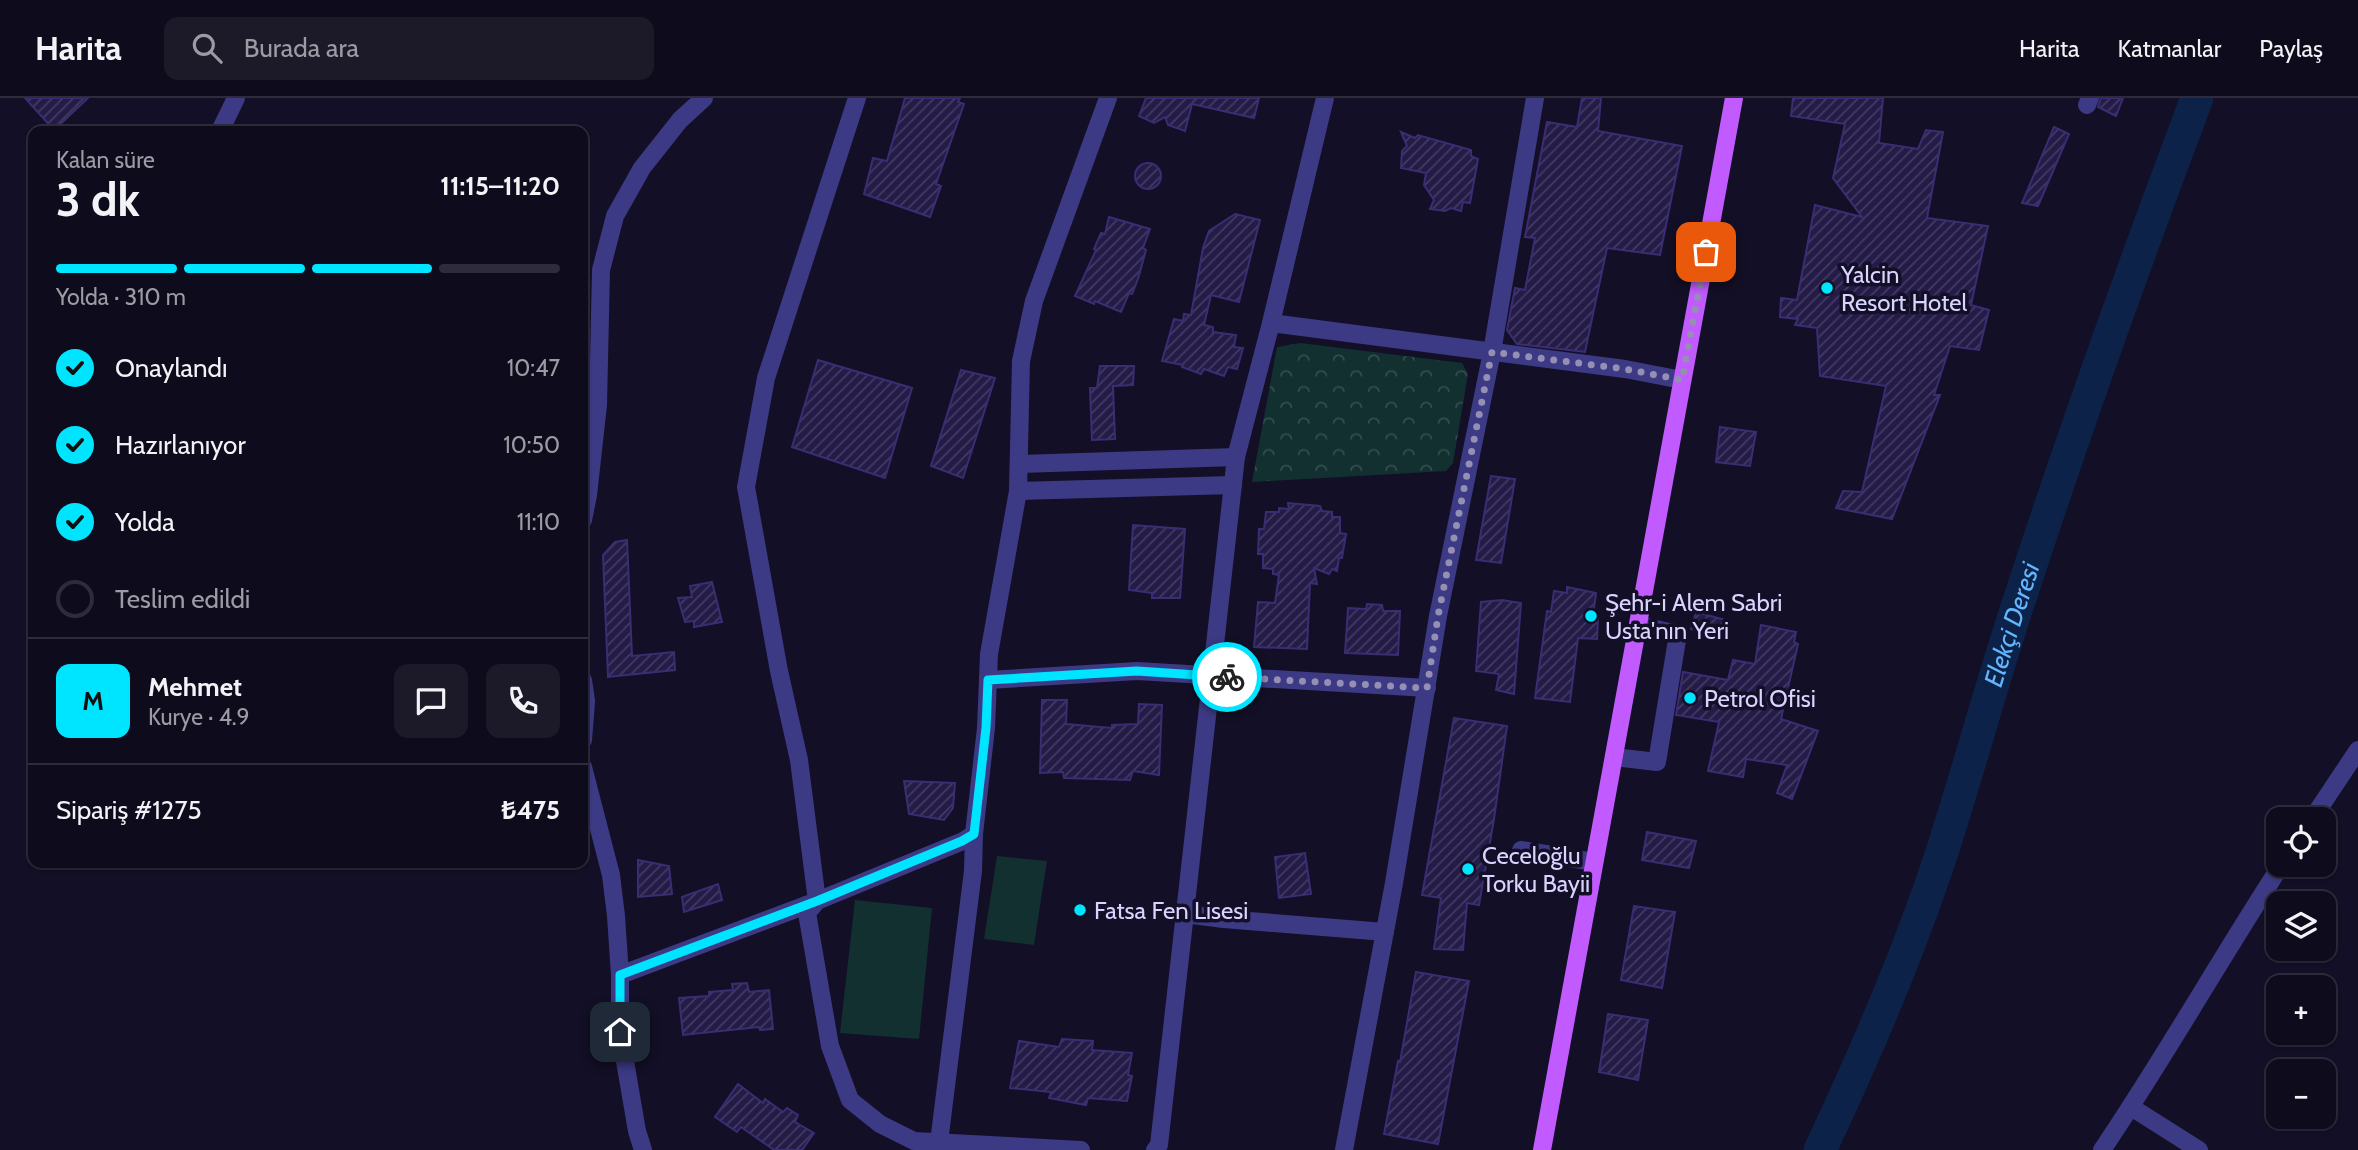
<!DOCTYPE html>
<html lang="tr">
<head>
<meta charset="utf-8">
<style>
  :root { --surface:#0e0b1c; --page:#1c1929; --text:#f1f3f6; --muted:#9b9ba3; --line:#2e2b3b; --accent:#00e5ff }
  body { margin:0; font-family:Cabin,sans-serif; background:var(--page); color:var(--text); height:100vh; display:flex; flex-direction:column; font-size:26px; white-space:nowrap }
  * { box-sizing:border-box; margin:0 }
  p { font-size:23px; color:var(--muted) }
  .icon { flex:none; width:38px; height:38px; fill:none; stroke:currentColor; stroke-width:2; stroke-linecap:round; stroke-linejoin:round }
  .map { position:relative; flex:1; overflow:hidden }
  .panel { position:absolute; left:28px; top:28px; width:560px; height:742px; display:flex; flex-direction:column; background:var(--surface); border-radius:14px; box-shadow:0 2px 5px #0004,0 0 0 2px var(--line) }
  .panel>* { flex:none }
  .fabs { position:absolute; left:2266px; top:709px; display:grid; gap:14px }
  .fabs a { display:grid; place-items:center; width:70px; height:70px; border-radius:14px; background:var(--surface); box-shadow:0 2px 5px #0004,0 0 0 2px var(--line); font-size:35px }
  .pin { position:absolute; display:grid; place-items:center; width:60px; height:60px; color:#fff; margin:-30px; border-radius:14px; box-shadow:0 4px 10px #0006 }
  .courier { position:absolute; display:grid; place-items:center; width:70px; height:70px; margin:-35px; border:5px solid #00e5ff; border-radius:50%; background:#fff; color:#222; box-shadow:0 2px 9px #0007 }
  .overview em { font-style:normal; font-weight:700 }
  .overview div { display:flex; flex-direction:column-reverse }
  .overview { display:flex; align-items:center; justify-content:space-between; height:119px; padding:0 28px }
  h1 { font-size:46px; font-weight:700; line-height:52px }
  .bar { display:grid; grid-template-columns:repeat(4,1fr); gap:10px 7px; align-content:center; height:84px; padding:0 28px }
  .bar i { height:9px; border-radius:5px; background:var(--line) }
  .bar .active { background:var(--accent) }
  .bar p { grid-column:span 4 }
  .line { display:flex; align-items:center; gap:18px; padding:0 28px; border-top:2px solid var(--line) }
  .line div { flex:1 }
  .round { display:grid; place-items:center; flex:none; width:74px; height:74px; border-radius:14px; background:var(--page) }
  ol { padding:0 28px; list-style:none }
  li { display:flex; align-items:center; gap:21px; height:77px }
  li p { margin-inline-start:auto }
  li .icon { padding:7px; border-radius:50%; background:var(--accent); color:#111; stroke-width:4 }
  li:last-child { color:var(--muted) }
  li i { width:38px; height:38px; border:4px solid var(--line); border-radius:50% }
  header { display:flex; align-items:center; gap:42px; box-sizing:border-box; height:98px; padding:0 35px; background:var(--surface); border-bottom:2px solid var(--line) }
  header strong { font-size:33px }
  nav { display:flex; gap:38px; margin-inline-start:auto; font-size:24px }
  .search { width:490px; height:63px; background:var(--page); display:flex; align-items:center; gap:18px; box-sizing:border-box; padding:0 24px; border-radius:14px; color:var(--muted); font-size:26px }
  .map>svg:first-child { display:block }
</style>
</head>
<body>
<header>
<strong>Harita</strong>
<div class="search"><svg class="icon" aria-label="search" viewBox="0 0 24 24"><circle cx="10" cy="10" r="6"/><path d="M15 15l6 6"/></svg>Burada ara</div>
<nav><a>Harita</a><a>Katmanlar</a><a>Paylaş</a></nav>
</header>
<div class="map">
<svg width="2358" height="1052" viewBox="0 0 2358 1052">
  <defs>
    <pattern id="forest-crowns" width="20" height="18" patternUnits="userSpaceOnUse" patternTransform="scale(1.75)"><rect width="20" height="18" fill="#12302f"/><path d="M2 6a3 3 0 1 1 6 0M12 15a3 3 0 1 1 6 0" fill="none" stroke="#344d4e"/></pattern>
    <pattern id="building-hatch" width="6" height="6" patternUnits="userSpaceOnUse" patternTransform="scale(1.75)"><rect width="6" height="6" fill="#241b47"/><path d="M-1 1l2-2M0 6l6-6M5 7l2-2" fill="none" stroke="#433b63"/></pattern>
  </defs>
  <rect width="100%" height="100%" fill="#130f26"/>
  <g fill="#12302f">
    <polygon points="997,758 1047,763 1034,847 984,841"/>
    <polygon points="855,802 932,810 919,941 840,935"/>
  </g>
  <polygon fill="url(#forest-crowns)" points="1300,245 1462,265 1468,276 1453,365 1446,373 1252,384 1277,249"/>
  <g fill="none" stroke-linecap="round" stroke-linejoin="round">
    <path stroke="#0c2248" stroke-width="33" id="s1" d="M1820 1052C1864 959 1905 864 1938 766 1967 679 1990 590 2019 503 2074 334 2134 167 2197 0"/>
  </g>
  <g fill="url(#building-hatch)" stroke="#3b2d73" stroke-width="2">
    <polygon points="25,0 88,0 54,32"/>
    <polygon points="905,0 960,0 958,4 964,6 936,86 941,88 930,119 864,96 873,60 887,63"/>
    <polygon points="1146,0 1259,0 1254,20 1192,6 1185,33 1168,27 1165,19 1154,25 1139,18"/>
    <polygon points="1582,0 1601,0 1598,33 1682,48 1660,157 1607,150 1585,254 1517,246 1507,232 1515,190 1525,192 1535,140 1525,139 1547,24 1577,29"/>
    <polygon points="1793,0 1883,0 1879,45 1918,51 1926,32 1943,34 1927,120 1988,128 1971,207 1989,212 1979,252 1950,248 1934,297 1940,297 1892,421 1836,410 1843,393 1862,394 1886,288 1820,278 1817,230 1795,227 1798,221 1780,219 1781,200 1797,202 1815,107 1862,119 1833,80 1845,26 1791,18"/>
    <polygon points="2101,0 2123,0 2116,18 2098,9"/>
    <polygon points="2054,29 2069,36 2038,108 2022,105"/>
    <polygon points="1401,34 1415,40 1418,37 1471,52 1471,58 1478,61 1470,105 1463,104 1461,113 1451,110 1445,113 1430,111 1434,102 1424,87 1426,75 1401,70 1402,53 1407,48"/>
    <circle cx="1148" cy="78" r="13"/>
    <polygon points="1235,116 1260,122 1239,204 1211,197 1204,227 1213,229 1213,234 1236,237 1234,249 1243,250 1237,271 1228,269 1224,278 1204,271 1201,276 1182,269 1183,267 1162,263 1174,221 1183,223 1184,216 1191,217 1203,150 1209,133"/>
    <polygon points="1109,119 1150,131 1143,150 1146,152 1138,181 1132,196 1129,195 1121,214 1095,203 1094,206 1075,198 1096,152 1094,151 1101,135 1105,136"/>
    <polygon points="818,262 912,290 885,380 792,349"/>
    <polygon points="1100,268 1134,268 1133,287 1113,288 1115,341 1092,342 1090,290 1097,290"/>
    <polygon points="961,272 995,280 963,380 931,368"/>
    <polygon points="1720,329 1756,334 1750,368 1716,364"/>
    <polygon points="1491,378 1515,381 1501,465 1476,462"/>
    <polygon points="1288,405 1320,408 1322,413 1332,414 1332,419 1340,419 1340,435 1346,436 1342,460 1339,460 1337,473 1332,471 1329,476 1314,470 1317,486 1310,485 1307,551 1254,549 1258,504 1275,505 1279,477 1273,476 1273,471 1263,470 1263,456 1258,456 1259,431 1264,431 1266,414 1279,414 1279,410 1289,411"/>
    <polygon points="1133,427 1185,431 1180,500 1152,500 1152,495 1129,492"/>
    <polygon points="627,442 632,558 674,554 675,572 608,579 603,457 615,444"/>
    <polygon points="712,484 722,524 694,529 694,523 685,524 678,500 692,499 690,488"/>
    <polygon points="1567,489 1596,495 1593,519 1598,519 1597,541 1578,540 1570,604 1535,600 1547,513 1551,514 1554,493 1567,495"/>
    <polygon points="1502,502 1521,505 1514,596 1496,592 1499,576 1476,573 1481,504"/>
    <polygon points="1367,506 1382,507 1383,513 1400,513 1398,557 1345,555 1348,510 1366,511"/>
    <polygon points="1696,514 1729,523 1725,540 1691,531"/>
    <polygon points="1761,527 1796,534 1794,544 1798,546 1781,621 1818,633 1792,701 1777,695 1787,667 1746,661 1743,679 1708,673 1719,624 1676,617 1683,574 1728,582 1733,562 1755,566"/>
    <polygon points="1042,602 1067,602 1066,626 1112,630 1112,627 1138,626 1139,606 1162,607 1159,677 1133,673 1130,682 1064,680 1063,674 1040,675"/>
    <polygon points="1454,620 1507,628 1494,721 1479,807 1467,805 1463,852 1434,851 1441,800 1422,797"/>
    <polygon points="904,683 955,685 953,710 944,722 909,716"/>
    <polygon points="1647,734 1696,743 1689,770 1642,762"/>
    <polygon points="1305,755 1311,796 1279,800 1275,759"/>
    <polygon points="638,762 669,768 672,796 638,799"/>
    <polygon points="718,786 722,802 684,814 682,799"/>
    <polygon points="1634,808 1675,814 1662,890 1621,882"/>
    <polygon points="1416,874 1469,883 1438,1046 1384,1036 1398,963 1400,964"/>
    <polygon points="747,885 749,894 769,892 773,931 760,932 759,929 683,937 679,900 709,898 709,894 733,892 732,886"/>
    <polygon points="1608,916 1648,922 1638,982 1599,974"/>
    <polygon points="1062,941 1093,943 1092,952 1132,955 1128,977 1132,978 1127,1003 1088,1000 1086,1007 1049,1000 1051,994 1010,990 1019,943 1059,949"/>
    <polygon points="738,986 763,1005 765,1001 783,1014 787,1010 798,1017 795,1024 814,1035 802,1052 774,1052 741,1029 737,1034 715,1019"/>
  </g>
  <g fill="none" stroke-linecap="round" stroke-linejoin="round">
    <g stroke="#3d3a85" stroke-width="18">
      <polyline points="857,0 766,280 746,389 779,573 799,662 817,803 807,815 830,948 850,1002 880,1026 914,1043 1081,1052"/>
      <polyline points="2087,7 2090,0"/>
      <polyline points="220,33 236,0"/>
      <polyline points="1271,225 1625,271 1682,282"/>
      <polyline points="1020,366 1236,359"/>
      <polyline points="1018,393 1233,387"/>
      <polyline points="583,422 588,397 598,307 601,172 615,118 642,70 680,22 704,0"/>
      <polyline points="583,582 586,603 583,642"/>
      <polyline points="988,582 1137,573 1427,590"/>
      <polyline points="1614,659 1657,664 1678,536 1638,527"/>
      <polyline points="583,669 611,777 616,818 620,877 620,934 637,1033 643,1052"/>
      <polyline points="2312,721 2358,652"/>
      <polyline points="1521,752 1594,764"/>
      <polyline points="1185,816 1224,821 1385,834"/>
      <polyline points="620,877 817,803 963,743 974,736"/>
      <polyline points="2131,1009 2199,1052"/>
      <polyline points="938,1052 973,773 974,736 986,630 989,556 1018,393 1021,263 1034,203 1108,0"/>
      <polyline points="1155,1052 1159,1047 1236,359 1271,225 1325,0"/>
      <polyline points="1344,1052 1394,785 1438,518 1492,254 1535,0"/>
      <path d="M2102 1052C2165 959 2220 861 2282 766"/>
    </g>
    <polyline stroke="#c25bff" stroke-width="18" points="1542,1052 1734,0"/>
  </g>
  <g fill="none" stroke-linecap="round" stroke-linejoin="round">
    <polyline stroke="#948fb3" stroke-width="7" stroke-dasharray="0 12.6" points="1227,579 1427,590 1438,518 1492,254 1625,271 1682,282 1706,154"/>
    <polyline stroke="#00e5ff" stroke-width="9" points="620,934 620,877 817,803 962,743 974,736 986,630 988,582 1137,573 1227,579"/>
  </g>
  <g fill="#00e5ff" stroke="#130f26" stroke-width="2.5">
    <circle cx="1827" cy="190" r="7"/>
    <circle cx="1591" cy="518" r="7"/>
    <circle cx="1690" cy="600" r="7"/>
    <circle cx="1468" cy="771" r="7"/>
    <circle cx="1080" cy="812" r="7"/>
  </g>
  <g text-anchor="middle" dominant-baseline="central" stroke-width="7" stroke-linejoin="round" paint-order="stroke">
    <g font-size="24" fill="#d9d4ff" stroke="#130f26" text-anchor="start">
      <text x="1841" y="176">Yalcin<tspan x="1841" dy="28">Resort Hotel</tspan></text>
      <text x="1605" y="504">Şehr-i Alem Sabri<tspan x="1605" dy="28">Usta'nın Yeri</tspan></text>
      <text x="1704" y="600">Petrol Ofisi</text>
      <text x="1482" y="757">Ceceloğlu<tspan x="1482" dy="28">Torku Bayii</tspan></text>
      <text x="1094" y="812">Fatsa Fen Lisesi</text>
    </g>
    <g font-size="26" font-style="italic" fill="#62b6ff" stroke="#130f26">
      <text stroke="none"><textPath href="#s1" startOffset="560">Elekçi Deresi</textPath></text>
    </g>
  </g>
</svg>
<div class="fabs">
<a><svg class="icon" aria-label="locate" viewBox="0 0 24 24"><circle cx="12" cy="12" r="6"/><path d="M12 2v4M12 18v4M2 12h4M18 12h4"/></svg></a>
<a><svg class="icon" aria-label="layers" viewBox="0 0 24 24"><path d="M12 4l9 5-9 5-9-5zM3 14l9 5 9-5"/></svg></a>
<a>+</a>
<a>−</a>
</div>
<div class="pin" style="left:1706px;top:154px;background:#ea580c"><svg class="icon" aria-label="bag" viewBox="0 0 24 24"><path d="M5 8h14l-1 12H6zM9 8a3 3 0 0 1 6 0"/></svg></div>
<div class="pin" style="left:620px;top:934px;background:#1f2937"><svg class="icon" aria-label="home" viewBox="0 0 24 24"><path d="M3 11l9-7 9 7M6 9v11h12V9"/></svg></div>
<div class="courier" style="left:1227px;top:579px"><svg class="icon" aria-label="bike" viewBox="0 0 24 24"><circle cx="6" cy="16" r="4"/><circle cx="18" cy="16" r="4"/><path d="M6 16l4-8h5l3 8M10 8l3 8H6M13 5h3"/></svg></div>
<section class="panel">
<div class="overview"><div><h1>3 dk</h1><p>Kalan süre</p></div><em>11:15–11:20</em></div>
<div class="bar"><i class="active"></i><i class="active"></i><i class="active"></i><i></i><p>Yolda · 310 m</p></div>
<ol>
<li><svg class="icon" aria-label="check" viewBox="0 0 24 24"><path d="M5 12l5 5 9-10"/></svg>Onaylandı<p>10:47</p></li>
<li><svg class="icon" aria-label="check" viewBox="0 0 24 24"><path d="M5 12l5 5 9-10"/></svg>Hazırlanıyor<p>10:50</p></li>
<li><svg class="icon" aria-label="check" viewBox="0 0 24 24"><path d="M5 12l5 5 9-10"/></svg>Yolda<p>11:10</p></li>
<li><i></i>Teslim edildi</li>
</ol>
<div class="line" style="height:126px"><b class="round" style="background:var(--accent);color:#111">M</b><div><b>Mehmet</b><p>Kurye · 4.9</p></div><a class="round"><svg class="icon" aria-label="chat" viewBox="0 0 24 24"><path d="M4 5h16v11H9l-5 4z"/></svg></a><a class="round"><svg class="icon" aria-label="phone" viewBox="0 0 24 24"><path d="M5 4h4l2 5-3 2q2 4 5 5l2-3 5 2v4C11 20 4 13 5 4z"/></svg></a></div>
<div class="line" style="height:91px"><div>Sipariş #1275</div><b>₺475</b></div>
</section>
</div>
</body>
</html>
